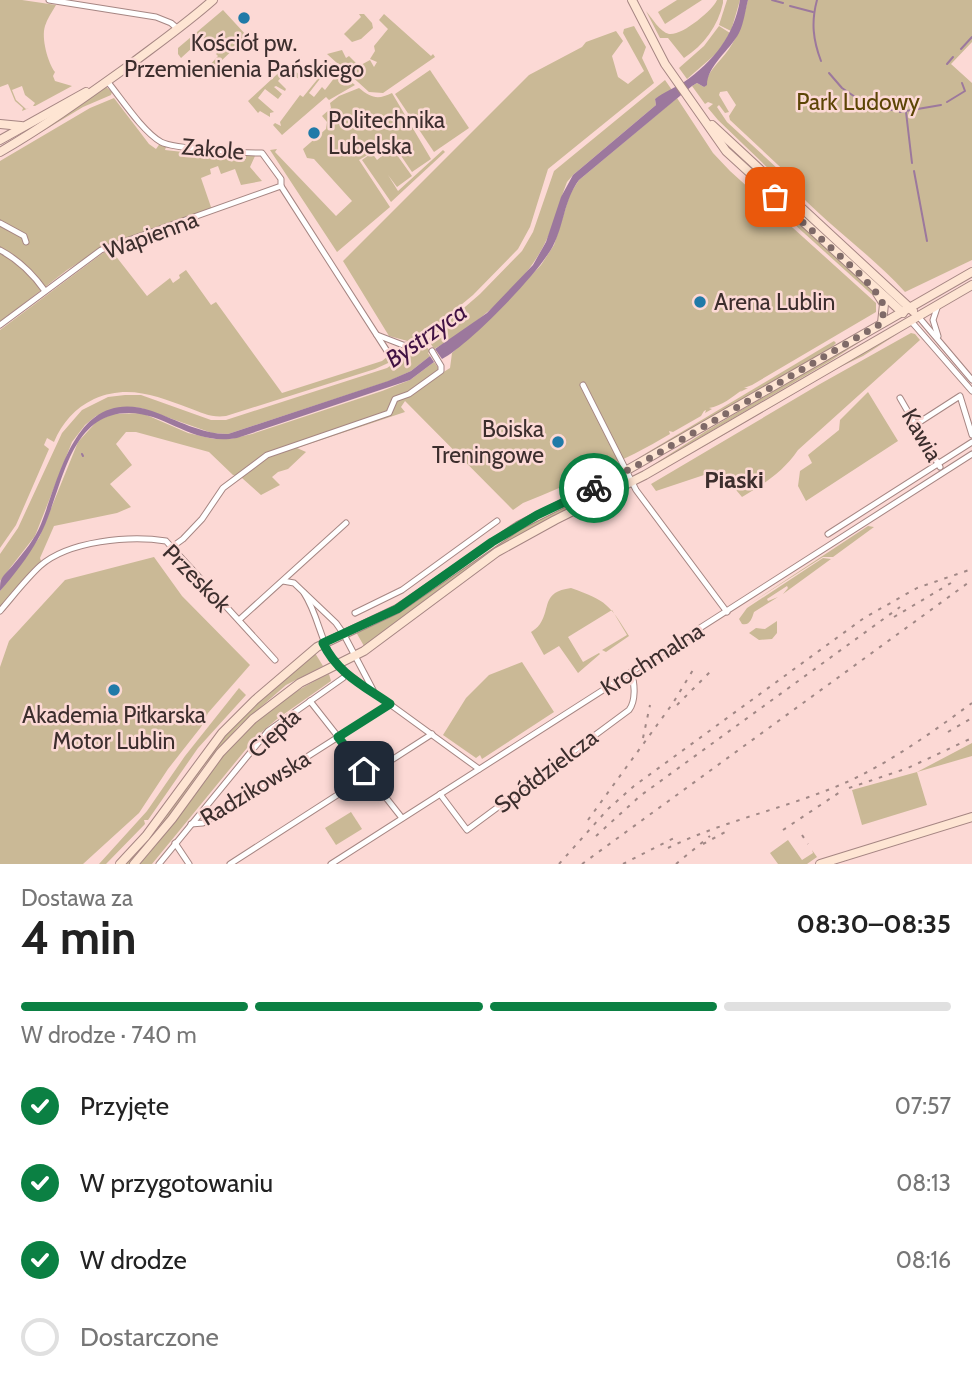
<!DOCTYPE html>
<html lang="pl">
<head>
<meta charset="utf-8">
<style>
  :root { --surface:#fff; --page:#f2f2f2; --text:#222; --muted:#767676; --line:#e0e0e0; --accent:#0b8043 }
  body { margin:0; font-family:Cabin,sans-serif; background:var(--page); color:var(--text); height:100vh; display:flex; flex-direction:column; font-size:26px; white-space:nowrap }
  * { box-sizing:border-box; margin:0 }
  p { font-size:23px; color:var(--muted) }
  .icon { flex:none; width:38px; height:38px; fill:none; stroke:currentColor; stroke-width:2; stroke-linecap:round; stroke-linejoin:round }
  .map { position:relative; height:864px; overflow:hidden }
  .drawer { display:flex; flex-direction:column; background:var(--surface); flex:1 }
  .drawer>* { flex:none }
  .pin { position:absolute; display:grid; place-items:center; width:60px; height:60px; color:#fff; margin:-30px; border-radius:14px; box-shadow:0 4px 10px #0006 }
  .courier { position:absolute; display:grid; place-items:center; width:70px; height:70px; margin:-35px; border:5px solid #0b8043; border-radius:50%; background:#fff; color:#222; box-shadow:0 2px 9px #0007 }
  .head em { font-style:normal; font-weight:700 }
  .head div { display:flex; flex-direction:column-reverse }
  .head { display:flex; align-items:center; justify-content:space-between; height:119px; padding:0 21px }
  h1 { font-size:46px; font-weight:700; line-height:52px }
  .bar { display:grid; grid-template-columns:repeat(4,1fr); gap:10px 7px; align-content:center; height:84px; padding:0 21px }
  .bar i { height:9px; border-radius:5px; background:var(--line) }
  .bar .on { background:var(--accent) }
  .bar p { grid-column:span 4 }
  ol { padding:0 21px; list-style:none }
  li { display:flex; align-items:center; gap:21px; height:77px }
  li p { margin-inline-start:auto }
  li .icon { padding:7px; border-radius:50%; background:var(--accent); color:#fff; stroke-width:4 }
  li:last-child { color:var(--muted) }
  li i { width:38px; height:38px; border:4px solid var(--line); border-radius:50% }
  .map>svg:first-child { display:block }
</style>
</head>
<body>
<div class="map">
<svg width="972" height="864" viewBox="0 0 972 864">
  <rect width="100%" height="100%" fill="#fcd9d5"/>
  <g fill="#cab996">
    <path d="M0 0H22L56 5C52 12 47 19 45 26 41 38 48 63 55 72L53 76 55 81 72 86 35 106H33L35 103 25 95 22 86 12 90 16 100 26 109 29 108 22 111 23 108 15 101 8 84 0 87Z"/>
    <polygon points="677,0 702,0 665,24 658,12"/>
    <path d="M717 0H723V3C718 26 704 45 684 58L668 38H660L646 11C652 18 660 32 669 34 682 36 713 10 717 0Z"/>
    <polygon points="727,0 740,0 731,31 719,25"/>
    <path d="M748 0H972V42L951 64 972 83V260L905 292C870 253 824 223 790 184L793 179 730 120 729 116 736 105 727 91 720 92 719 95 729 112 725 113 719 105 717 107 727 122 778 169 774 174 718 120 708 108 713 104 708 102 705 104 692 86 697 83 704 87C708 70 719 63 729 49 740 33 743 18 748 0Z"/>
    <polygon points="223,10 247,36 217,65 217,69 213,64 209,66 218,56 216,54 219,51 208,38 206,40 203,38 181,58 178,54 178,48"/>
    <polygon points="359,14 364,14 372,23 373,28 361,39 352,42 344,34 361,17"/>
    <polygon points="384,14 431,56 433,54 435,57 383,93 369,92 327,54 342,50 346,58 349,56 359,66 370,60 374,67 377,62 370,59 375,51 374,46 388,29 379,20"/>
    <polygon points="634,26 646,47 642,58 654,83 548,169 530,227 518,249 473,295 415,343 389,336 343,261 529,75 582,47 586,42 616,31 623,41 612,56 618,77 628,84 644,71 623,33 624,29"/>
    <polygon points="719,26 730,33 718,52 687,79 679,68 704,46"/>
    <polygon points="330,63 348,79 348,83 349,80 355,85 329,100 326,97 282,135 273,125 275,123 281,126 280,122 300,95 303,97 325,70 326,71 309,93 314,97 322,87 325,90 335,77"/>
    <polygon points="286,66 304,77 299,79 287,71 278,81 286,89 285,91 276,86 274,87 282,94 278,99 265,89 258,98 274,112 270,113 270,117 260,111 258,113 248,101"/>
    <polygon points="430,70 469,128 434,152 395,94"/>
    <path d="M665 80 672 90 655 99 656 105 573 175 567 182C559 202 555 224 545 243 525 285 473 328 434 349L428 339 480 294 522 251 533 232 554 171Z"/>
    <polygon points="105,86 112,92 111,95 83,107 0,157 62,118"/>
    <path d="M359 88C371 98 378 100 392 93L431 159 412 172 391 141 359 160 390 207 337 252 270 150 277 149 275 152 336 216 352 201 314 159 307 158 303 149 326 129 327 122 322 116 331 108 330 103 339 96Z"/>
    <polygon points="114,98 149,144 156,149 161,142 167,144 165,150 246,159 246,155 255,156 250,167 262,181 241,185 235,169 221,174 218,166 210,169 211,174 201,178 212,210 100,249 67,270 0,322 0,161 90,108"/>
    <path d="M677 98 713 153 730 171 876 303V312L752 385 744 388H748L740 392 742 390C732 397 722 406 709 408L712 409 705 413 706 410 704 411 701 416 673 432 669 431 670 434C623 462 574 482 523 503L513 510 405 401 401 407 405 412 297 448 306 452 288 469 278 472 272 477 280 485 261 495 242 478 233 475 209 452 136 432H126L116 444 132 465 110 484 131 507 117 513 54 526 40 558 42 564 0 611V591L39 538 78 442 98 420 114 414 142 413 188 433 214 439H230L252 434 382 391 410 380 434 362 442 373 450 368 452 353 506 302 541 265 554 245 570 194 579 180Z"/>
    <polygon points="392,148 412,176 397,187 388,175 398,191 443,150 445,152 391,202 362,160 372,153 377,160"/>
    <polygon points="786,210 879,297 878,300 783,214"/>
    <path d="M111 250 147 296 170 278 173 283 180 278 179 275 186 270 211 305 216 302 282 393 382 361C394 352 397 346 413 347L397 359 375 369 226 416C212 418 202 413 189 408 157 396 128 384 94 399 75 408 62 423 54 442L47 438 44 445 49 449 16 525 0 548V330L103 253Z"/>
    <polygon points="892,321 832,360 645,470 706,431"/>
    <polygon points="899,333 863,356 838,368 679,461 826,373"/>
    <path d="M911 333 915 334 920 340 798 450C783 472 765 483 742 497L721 472 704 475 656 491 651 484 820 384Z"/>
    <polygon points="834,341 836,343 830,349 696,427 638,458"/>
    <polygon points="423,343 430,351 428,353 430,356 411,371 389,381 228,434 212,433 141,408 133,407 96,416 85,425 72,442 35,536 0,581 0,554 18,528 62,433 82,410 108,397 125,395 141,395 211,420 226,420 387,368"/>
    <polygon points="868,392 898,441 806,501 798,486 800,471 812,463 808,455 839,430 840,420"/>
    <path d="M612 484 492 550 364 646 356 632C407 611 439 583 483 552 523 524 568 504 612 484Z"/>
    <polygon points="868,526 874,527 833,557 823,557 745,607"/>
    <polygon points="154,557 182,596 250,665 208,713 201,727 168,769 139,813 83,864 0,864 0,667 9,641 65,580"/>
    <path d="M823 558 831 559 783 594 788 588 787 586 767 599 768 601 778 597 754 612C752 618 750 626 742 624L739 619 747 608Z"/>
    <path d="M571 588C607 601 609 604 629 636L606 652 602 650 627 635 612 610 568 637 583 662 599 653 600 654 578 673 559 646 544 655 531 632C534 630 537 628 540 624 551 608 541 592 571 588Z"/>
    <polygon points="777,621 777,633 772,639 759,640 749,633 756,628 765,629"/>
    <polygon points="315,653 323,666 286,685 238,727 205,765 152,839 129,864 125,864 156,831 223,738 255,705"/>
    <polygon points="522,662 554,712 482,759 480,755 476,758 443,735 466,698 489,675"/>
    <path d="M329 674 331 681 277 719 256 737 152 864H140C177 821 206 766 248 728 272 705 299 688 329 674Z"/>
    <polygon points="239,688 246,695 198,748 148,820 144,820 145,824 106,864 99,864 147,811 185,756"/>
    <polygon points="972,743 972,756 917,772 927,805 862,825 852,790 917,772"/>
    <polygon points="351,812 362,829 336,845 325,828"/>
    <polygon points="788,840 802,860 813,853 812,850 817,857 807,864 778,864 770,853"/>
  </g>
  <g fill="#9c789d">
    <path d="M740 0H748C745 11 744 23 739 33 730 50 707 66 707 85L704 87 697 83 692 86 579 180C564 200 564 225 553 246 538 274 470 344 442 359L435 349 487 313 533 265 546 242 561 197 573 175 656 105 655 99C664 92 674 88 684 82 713 62 734 36 740 0Z"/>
    <path d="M430 356 434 362 410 380 237 438C192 446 167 413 129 413 65 413 63 496 38 539 28 557 14 575 0 591 0 589 0 582 1 580 3 575 10 569 14 564 24 552 35 539 41 524 61 474 76 386 152 411 177 420 201 434 228 434L388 381 411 371Z"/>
  </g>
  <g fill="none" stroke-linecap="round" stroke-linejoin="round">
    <g stroke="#9c789d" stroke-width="2">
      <polyline points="772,0 783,3"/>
      <path d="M817 0C811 22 813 40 821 61"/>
      <polyline points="790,6 813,12"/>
      <polyline points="961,49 972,37"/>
      <polyline points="947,64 953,57"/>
      <polyline points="829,73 842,88 861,101"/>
      <polyline points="947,102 965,91 962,83"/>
      <polyline points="872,105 892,110"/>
      <polyline points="900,112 941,105"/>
      <polyline points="906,112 912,163"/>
      <polyline points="914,171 927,241"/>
      <polyline points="82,454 83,456"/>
    </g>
    <defs>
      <g id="street">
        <polyline points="49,0 156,17 171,23 178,29"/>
        <polyline points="281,186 387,351"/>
        <polyline points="0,223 24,236 26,242"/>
        <path d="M0 250C19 260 33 274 45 291"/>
        <polyline points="938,305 933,320 938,336"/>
        <polyline points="917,315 972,380"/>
        <polyline points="910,320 972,391"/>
        <path d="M0 325 101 250 281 186V179L262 153C244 153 174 149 161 142 142 131 121 98 107 81"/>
        <polyline points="377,335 403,345 418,346"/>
        <polyline points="583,385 636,490 727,612"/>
        <polyline points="900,398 940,467"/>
        <polyline points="915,425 960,396 972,435"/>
        <polyline points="828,534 972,442"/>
        <polyline points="172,547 183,539 202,519 223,488 267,455 389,413 395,399 409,394 441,371 441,366 432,351"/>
        <polyline points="283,581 294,583 336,623 343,633 373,690"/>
        <path d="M304 593C319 616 320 642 336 665L479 769"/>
        <path d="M0 611C13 596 26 579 40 566 68 541 130 535 166 541L275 660"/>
        <polyline points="355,613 402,590 497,521"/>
        <polyline points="239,620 346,523"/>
        <polyline points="310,701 402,818"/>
        <path d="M440 794 467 830 629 710C636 701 635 683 631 672"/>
        <polyline points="191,824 203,823 390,704"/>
        <polyline points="175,843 189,864"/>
        <polyline points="159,864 268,731 343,678"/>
        <polyline points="230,864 432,734"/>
        <polyline points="331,864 972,454"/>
      </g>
      <g id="secondary">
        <polyline points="632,0 665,64 726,151 903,313"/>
        <polyline points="0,124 21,126"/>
        <polyline points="712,125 913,311"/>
        <polyline points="0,140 86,92"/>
        <path d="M0 152C45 126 85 97 127 67 156 45 186 24 213 0"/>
        <polyline points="877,293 884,304 882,323"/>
        <polyline points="120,864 146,836 222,733 255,700 317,647 397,609 518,526 615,477 972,272"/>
        <polyline points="134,864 172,819 220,753 253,719 300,683 364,651 497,552 555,520 645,475 972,285"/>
        <polyline points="820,864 972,817"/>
      </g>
    </defs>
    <use href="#street" stroke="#a68683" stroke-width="7"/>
    <use href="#secondary" stroke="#a68683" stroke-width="10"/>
    <use href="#street" stroke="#fff" stroke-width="5"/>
    <use href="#secondary" stroke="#fee5d3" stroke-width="8"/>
    <g stroke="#a18886" stroke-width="2" stroke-dasharray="3.5 7" stroke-linecap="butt">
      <polyline points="894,617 951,583"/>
      <polyline points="677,705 710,672"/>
      <polyline points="948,732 972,718"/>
      <polyline points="643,738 650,705"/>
      <polyline points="849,788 908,768 972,738"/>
      <polyline points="588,820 673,703 696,665"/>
      <polyline points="783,830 840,792"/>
      <polyline points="802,835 808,844"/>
      <polyline points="596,836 640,796 900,607"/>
      <polyline points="703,844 727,831"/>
      <path d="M668 848C723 821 783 809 840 785 887 765 931 733 972 703"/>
      <polyline points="559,864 608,809 634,786 864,618 917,588 972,569"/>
      <polyline points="582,864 972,580"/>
      <polyline points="623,864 676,837"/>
      <polyline points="676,864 710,836"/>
    </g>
  </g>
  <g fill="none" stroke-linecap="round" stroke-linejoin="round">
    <polyline stroke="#7f6a68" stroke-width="7" stroke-dasharray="0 12.6" points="594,488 643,462 882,323 884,307 880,297 861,275 775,197"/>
    <path stroke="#0b8043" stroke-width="9" d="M364 771 338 737 390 704C364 686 337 673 323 643L397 609 492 542 537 515 594 488"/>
  </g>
  <g fill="#207aa8" stroke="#fcd9d5" stroke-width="2.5">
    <circle cx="244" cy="18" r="7"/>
    <circle cx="314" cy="133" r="7"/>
    <circle cx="700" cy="302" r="7"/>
    <circle cx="558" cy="442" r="7"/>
    <circle cx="114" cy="690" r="7"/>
  </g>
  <g text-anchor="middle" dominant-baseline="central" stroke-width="5" stroke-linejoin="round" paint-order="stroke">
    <g font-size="23" fill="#3c2e2d" stroke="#fcd9d5">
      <text x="244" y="43">Kościół pw.<tspan x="244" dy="26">Przemienienia Pańskiego</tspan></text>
      <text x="328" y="120" text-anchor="start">Politechnika<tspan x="328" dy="26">Lubelska</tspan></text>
      <text x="714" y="302" text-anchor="start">Arena Lublin</text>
      <text x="544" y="429" text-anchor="end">Boiska<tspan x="544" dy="26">Treningowe</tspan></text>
      <text x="114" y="715">Akademia Piłkarska<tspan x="114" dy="26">Motor Lublin</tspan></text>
    </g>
    <g font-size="23" fill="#5c4506" stroke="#fcd9d5">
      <text x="858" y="102">Park Ludowy</text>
    </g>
    <g font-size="23" fill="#3c2e2d" stroke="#fcd9d5">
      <text transform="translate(213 149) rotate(5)">Zakole</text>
      <text transform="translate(151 235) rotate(-20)">Wapienna</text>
      <text transform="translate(922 435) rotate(60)">Kawia</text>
      <text transform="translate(197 578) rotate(45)">Przeskok</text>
      <text transform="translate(652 659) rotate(-32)">Krochmalna</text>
      <text transform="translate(274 733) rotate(-42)">Ciepła</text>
      <text transform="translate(546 771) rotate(-37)">Spółdzielcza</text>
      <text transform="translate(255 788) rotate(-31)">Radzikowska</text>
    </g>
    <g font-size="24" font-style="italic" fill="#411243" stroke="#fcd9d5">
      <text transform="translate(426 335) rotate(-35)">Bystrzyca</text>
    </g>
    <g font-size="24" font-weight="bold" fill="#3c2e2d" stroke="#fcd9d5">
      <text x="734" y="479">Piaski</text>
    </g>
  </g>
</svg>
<div class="pin" style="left:775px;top:197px;background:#ea580c"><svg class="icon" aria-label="bag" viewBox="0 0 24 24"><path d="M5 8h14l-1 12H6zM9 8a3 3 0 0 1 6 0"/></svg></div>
<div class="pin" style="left:364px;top:771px;background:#1f2937"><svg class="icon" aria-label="home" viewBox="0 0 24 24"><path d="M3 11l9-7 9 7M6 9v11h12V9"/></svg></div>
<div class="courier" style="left:594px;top:488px"><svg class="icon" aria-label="bike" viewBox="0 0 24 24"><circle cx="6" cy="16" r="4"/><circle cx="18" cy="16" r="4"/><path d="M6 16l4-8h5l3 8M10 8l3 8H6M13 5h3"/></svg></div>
</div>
<section class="drawer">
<div class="head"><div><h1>4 min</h1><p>Dostawa za</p></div><em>08:30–08:35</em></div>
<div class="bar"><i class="on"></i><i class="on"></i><i class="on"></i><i></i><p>W drodze · 740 m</p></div>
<ol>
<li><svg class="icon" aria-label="check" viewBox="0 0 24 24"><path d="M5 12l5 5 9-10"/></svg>Przyjęte<p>07:57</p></li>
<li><svg class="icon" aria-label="check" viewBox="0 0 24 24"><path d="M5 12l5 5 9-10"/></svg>W przygotowaniu<p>08:13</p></li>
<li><svg class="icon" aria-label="check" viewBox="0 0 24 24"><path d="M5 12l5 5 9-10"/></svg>W drodze<p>08:16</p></li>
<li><i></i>Dostarczone</li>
</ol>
</section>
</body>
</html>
